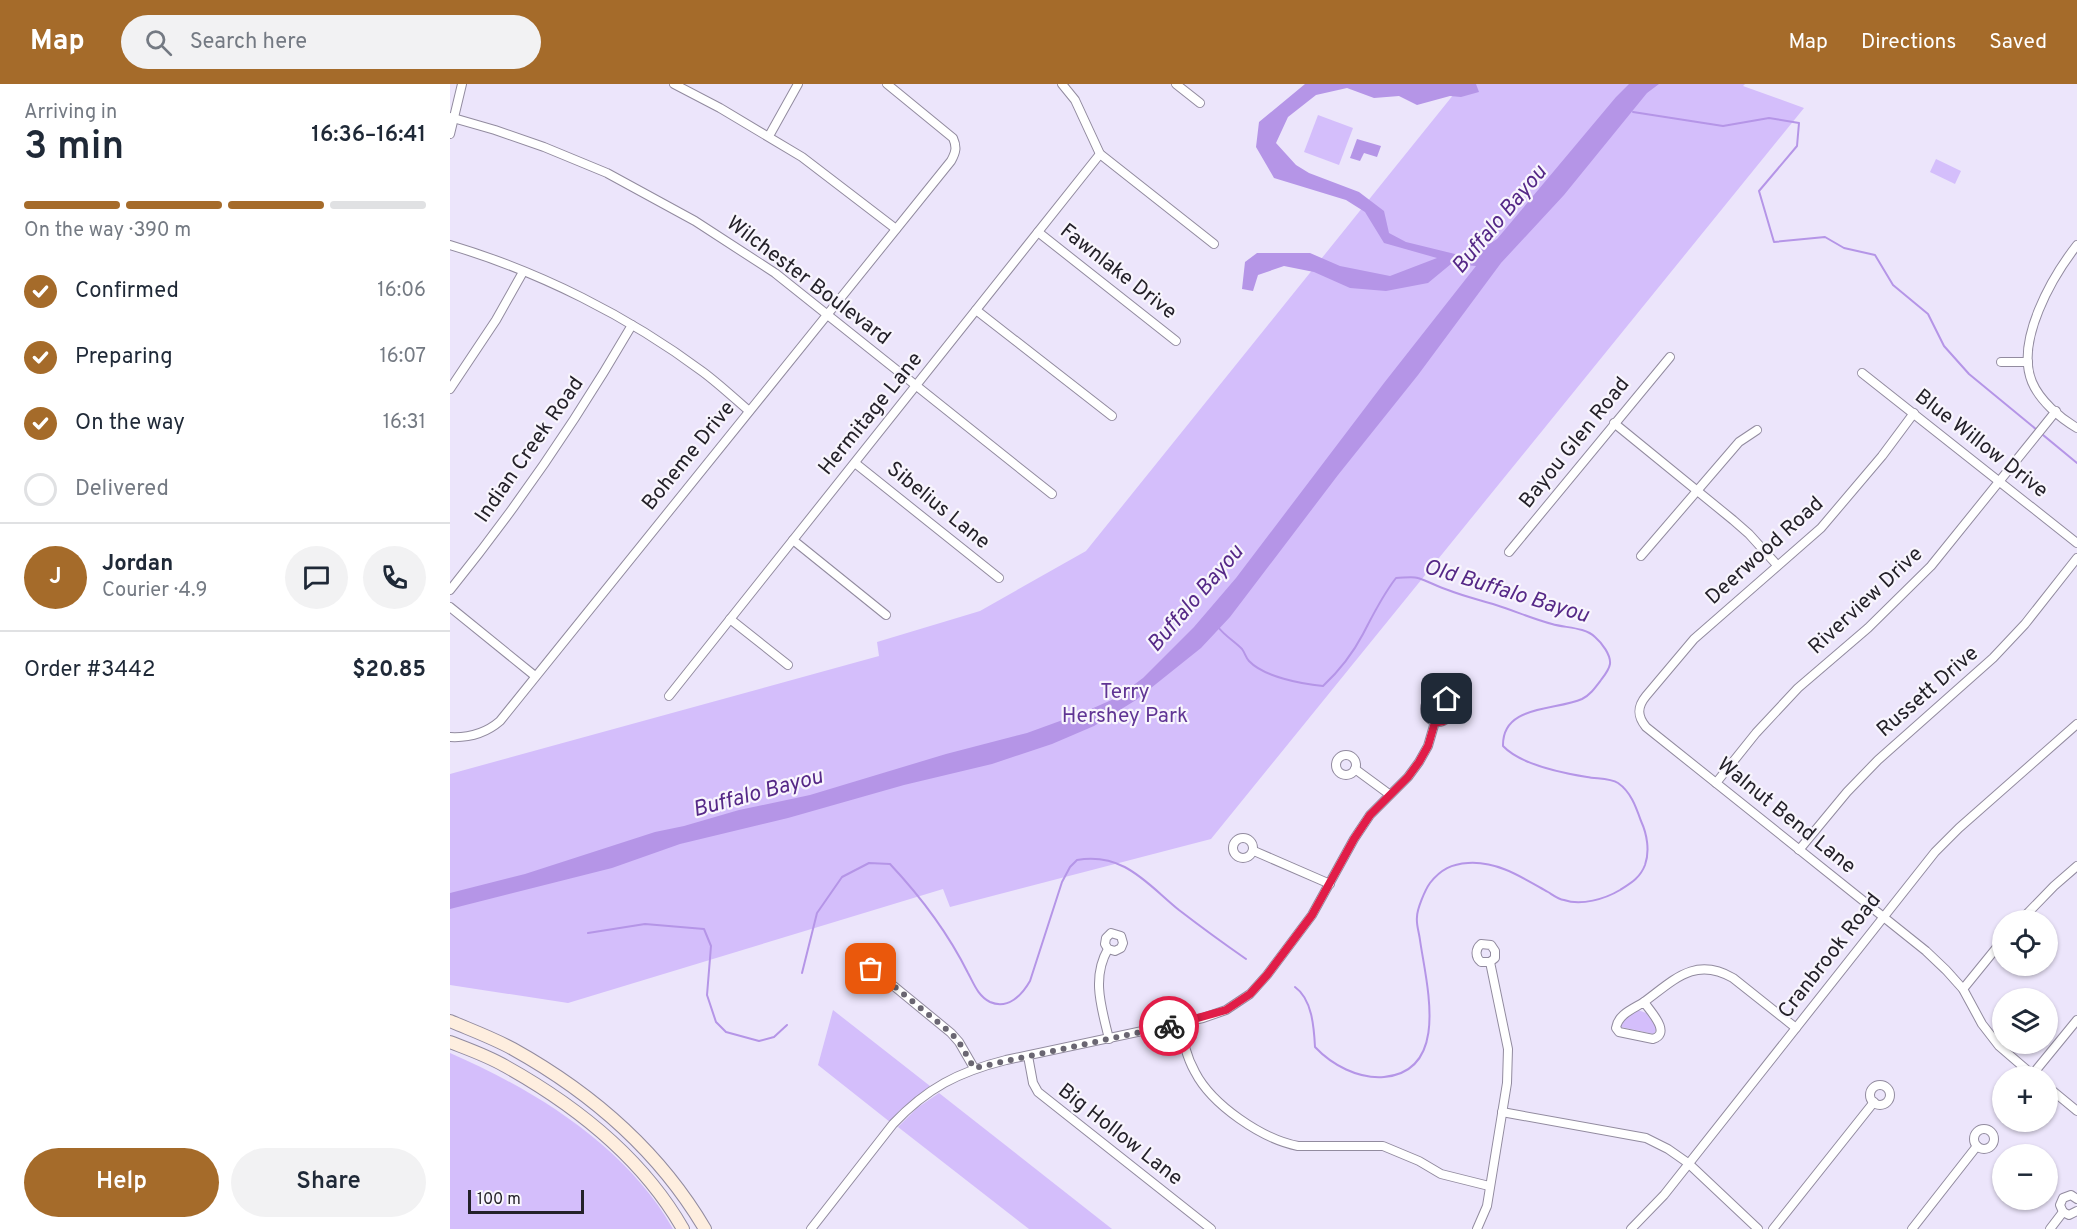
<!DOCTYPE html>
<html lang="en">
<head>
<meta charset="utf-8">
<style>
  :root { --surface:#fff; --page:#f2f2f3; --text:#1f2937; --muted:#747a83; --line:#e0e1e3; --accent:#a56b2a }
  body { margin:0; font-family:Overpass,sans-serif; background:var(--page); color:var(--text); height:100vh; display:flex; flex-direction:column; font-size:22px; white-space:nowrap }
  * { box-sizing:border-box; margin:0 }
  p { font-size:20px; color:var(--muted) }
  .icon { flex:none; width:33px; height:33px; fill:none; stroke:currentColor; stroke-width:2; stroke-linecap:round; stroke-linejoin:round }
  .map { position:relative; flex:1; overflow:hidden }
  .side { display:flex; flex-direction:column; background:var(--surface); width:450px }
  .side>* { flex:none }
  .buttons { position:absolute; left:1542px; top:826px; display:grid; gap:12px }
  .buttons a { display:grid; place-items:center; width:66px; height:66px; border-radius:50%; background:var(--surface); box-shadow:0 2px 4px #0004; font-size:30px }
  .scale { position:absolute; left:18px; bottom:15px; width:116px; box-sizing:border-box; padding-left:6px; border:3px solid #242129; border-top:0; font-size:16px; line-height:21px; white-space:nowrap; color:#242129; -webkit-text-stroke:4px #f8f5fd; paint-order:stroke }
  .pin { position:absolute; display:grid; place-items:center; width:51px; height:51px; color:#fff; margin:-26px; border-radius:12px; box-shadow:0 3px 9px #0006 }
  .courier { position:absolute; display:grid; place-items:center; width:60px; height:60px; margin:-30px; border:4px solid #e11d48; border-radius:50%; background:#fff; color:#222; box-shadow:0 2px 8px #0007 }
  .summary em { font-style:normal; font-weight:600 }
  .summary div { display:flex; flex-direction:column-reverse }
  .summary { display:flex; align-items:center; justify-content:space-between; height:102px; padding:0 24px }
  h1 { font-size:39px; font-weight:600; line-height:45px }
  .bar { display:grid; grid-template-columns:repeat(4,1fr); gap:9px 6px; align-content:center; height:72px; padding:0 24px }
  .bar i { height:8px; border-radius:4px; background:var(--line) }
  .bar .selected { background:var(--accent) }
  .bar p { grid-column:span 4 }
  .line { display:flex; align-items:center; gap:15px; padding:0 24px; border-top:2px solid var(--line) }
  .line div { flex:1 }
  .round { display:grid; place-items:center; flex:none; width:63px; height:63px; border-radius:32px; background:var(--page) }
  ol { padding:0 24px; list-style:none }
  li { display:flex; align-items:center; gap:18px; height:66px }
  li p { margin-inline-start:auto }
  li .icon { padding:6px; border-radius:50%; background:var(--accent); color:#fff; stroke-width:4 }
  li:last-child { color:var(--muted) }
  li i { width:33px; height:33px; border:3px solid var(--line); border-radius:50% }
  .cta { display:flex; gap:12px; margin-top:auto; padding:12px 24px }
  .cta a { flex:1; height:69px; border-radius:36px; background:var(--accent); color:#fff; font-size:24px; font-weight:600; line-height:69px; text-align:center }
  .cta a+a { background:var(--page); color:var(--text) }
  header { display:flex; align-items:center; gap:36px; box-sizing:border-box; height:84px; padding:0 30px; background:var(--accent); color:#fff }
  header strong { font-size:28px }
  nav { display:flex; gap:33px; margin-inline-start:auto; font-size:21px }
  .search { width:420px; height:54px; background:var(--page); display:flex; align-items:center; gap:15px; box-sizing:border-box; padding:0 21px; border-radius:33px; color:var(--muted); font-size:22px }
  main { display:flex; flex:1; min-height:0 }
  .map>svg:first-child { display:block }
</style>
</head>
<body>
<header>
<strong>Map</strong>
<div class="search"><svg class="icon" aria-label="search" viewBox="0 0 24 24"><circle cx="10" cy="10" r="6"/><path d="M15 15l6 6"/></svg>Search here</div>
<nav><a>Map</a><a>Directions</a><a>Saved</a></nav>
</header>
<main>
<section class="side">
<div class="summary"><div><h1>3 min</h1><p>Arriving in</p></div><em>16:36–16:41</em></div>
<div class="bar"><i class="selected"></i><i class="selected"></i><i class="selected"></i><i></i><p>On the way · 390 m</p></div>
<ol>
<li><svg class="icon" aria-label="check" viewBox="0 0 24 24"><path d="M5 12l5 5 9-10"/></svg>Confirmed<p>16:06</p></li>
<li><svg class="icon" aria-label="check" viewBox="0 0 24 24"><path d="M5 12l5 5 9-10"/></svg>Preparing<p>16:07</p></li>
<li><svg class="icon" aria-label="check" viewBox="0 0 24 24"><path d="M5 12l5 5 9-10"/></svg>On the way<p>16:31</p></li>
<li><i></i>Delivered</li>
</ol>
<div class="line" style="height:108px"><b class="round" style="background:var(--accent);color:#fff">J</b><div><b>Jordan</b><p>Courier · 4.9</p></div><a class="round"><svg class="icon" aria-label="chat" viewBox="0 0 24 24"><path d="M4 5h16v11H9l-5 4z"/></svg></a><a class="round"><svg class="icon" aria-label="phone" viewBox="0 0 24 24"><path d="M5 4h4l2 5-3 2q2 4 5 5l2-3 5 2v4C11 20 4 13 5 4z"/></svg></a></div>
<div class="line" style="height:78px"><div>Order #3442</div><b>$20.85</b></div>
<div class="cta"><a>Help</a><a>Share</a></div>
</section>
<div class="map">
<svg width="1627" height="1145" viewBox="0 0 1627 1145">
  <rect width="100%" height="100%" fill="#ece5fb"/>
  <g fill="#d4befb">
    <polygon points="1012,0 1295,0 1293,2 1354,24 761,755 500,823 493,805 118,919 0,901 0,690 429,572 427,558 530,527 636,467"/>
    <polygon points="868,31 903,44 889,81 854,68"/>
    <polygon points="1486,75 1511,87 1505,100 1480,88"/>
    <polygon points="383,926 480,1002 450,1026 440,1038 368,981"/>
    <polygon points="1188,926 1196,929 1207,944 1204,950 1171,943 1171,938"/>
    <path d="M0 969C85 1006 176 1062 223 1145H0Z"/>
    <polygon points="489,1009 662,1145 579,1145 448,1043 467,1024"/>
  </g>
  <g fill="#b595e7">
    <polygon points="855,0 1026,0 1029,8 1011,13 1000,12 967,21 949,12 924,14 897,4 866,11 838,33 826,59 846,81 859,89 909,108 934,127 939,149 956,158 1005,170 1022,171 1047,155 1166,13 1179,0 1209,0 1197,9 1114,111 1051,179 968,291 888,391 780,533 751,564 686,616 644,642 602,660 542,680 454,701 338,734 230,760 162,784 0,825 0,809 75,790 205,748 234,742 289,726 360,711 496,670 577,649 632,629 666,614 693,594 744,543 786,494 934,299 1026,182 1001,180 978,199 936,207 900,204 864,188 834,182 808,191 803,207 792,205 795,178 807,169 860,169 890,182 940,192 987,174 934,159 915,128 896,116 824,94 806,63 809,38"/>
    <polygon points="907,55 931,62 927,73 914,69 910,77 900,74"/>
  </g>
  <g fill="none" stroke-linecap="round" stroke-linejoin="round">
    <g stroke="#b595e7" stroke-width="2">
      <polyline points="1183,28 1273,42 1319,34 1349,39 1347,62 1309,107 1324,158 1375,153 1394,164 1425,171 1443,201 1478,230 1494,262 1519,290 1627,379"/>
      <path d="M768 543C775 552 784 557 792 565 795 569 796 574 799 577 814 593 852 600 873 602 888 588 903 569 913 550 923 531 932 512 946 494 953 494 962 492 968 494 978 497 988 503 998 506 1013 512 1030 516 1046 521 1065 527 1083 535 1102 540 1115 544 1135 543 1145 553 1152 559 1161 571 1160 580 1159 586 1154 592 1151 596 1145 604 1140 611 1132 615 1106 627 1052 620 1053 662 1070 680 1112 689 1137 693 1146 695 1160 694 1168 699 1181 708 1186 723 1191 737 1197 750 1200 767 1195 781 1190 794 1181 799 1170 806 1155 815 1131 822 1114 816 1108 815 1103 811 1098 808 1073 794 1048 777 1018 779 1002 780 991 785 980 799 975 806 967 825 967 833 966 840 969 848 970 856 976 899 1001 987 934 993 908 995 882 981 865 963 864 943 862 915 845 903"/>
      <polyline points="138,849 195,840 254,845 261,862 257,911 266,938 276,948 309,957 324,953 337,941"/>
      <path d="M352 889 367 829 392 793 419 779 440 780C471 813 498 849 518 889 524 900 528 912 540 918 558 926 572 911 580 897L612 798 620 783 627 776C674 768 697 800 729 826 751 843 773 859 796 875"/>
    </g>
    <defs>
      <g id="minor">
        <polyline points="224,0 270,24 352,73 446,145"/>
        <polyline points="612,0 625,16 650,70 764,160"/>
        <polyline points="726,0 750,19"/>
        <polyline points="0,33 45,46 94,63 157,89 245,137 325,189 602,410"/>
        <polyline points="0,50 12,0"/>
        <polyline points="319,52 348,0"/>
        <polyline points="588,148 726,257"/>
        <path d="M0 161C90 188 178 232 253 288 269 300 284 314 299 327"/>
        <path d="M1627 161C1602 193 1565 257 1582 298 1590 317 1610 334 1627 344"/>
        <polyline points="526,226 662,332"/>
        <polyline points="1551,278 1578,278"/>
        <polyline points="1412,289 1627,459"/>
        <polyline points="0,305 46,236 73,188"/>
        <path d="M1464 329 1432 372 1371 444 1244 555 1196 612C1187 623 1187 632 1196 643L1476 867 1496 886 1513 905 1532 940 1549 962 1585 993"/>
        <polyline points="1164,339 1283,436 1299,450 1327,481"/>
        <polyline points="405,379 549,494"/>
        <polyline points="343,456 436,531"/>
        <polyline points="1059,468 1220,273"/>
        <polyline points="1191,472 1289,358 1307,346"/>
        <path d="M0 506C68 422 128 334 182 241"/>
        <polyline points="0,523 85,592"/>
        <polyline points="280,535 338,581"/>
        <polyline points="219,612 650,70"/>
        <circle cx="988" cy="625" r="13"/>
        <path d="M0 653C19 654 35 650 50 637L501 77C506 68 507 63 503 54L437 0"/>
        <circle cx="896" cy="681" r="10"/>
        <polyline points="905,685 939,710"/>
        <polyline points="1266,699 1306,649 1348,604 1418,544 1481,482 1606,327"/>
        <circle cx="793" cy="764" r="10"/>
        <polyline points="1349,766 1397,708 1428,676 1543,574 1575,540 1627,474"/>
        <polyline points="804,767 880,800"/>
        <polyline points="1570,837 1604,802 1627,782"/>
        <path d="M658 865 665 867 671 864 673 859 671 852 661 849 656 854 655 860 658 865C641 894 652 925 659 955"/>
        <circle cx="431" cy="884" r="9"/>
        <polyline points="434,894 501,949 509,958 524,984"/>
        <polyline points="1513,905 1552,857"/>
        <path d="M1194 918C1224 896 1245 872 1283 894L1346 944"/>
        <path d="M1194 918C1200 927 1222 949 1203 955L1169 948 1166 944C1168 930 1183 925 1194 918Z"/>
        <path d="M730 939C733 956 736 972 745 988 762 1021 812 1055 848 1062H933L969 1077 991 1090 1039 1102"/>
        <polyline points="578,972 583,999 588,1008 761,1145"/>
        <polyline points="1582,991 1627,936"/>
        <circle cx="1430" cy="1011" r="10"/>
        <polyline points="1598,1003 1627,1027"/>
        <polyline points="1052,1028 1196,1054 1218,1065 1238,1079 1308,1145"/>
        <circle cx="1534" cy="1055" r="10"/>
        <polyline points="1613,1128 1610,1121 1613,1114 1621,1111 1627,1115"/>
        <polyline points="1613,1128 1619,1131 1627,1127"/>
        <path d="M361 1145 443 1040C477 1004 508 988 556 976L753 934 776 926 800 910 817 891 862 831 904 755 920 731 958 693 969 678 978 662 985 638"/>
        <path d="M1027 1145 1037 1122 1057 999 1058 965 1040 878 1045 874V867L1041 861 1031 860C1025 865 1025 873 1031 878H1040"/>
        <polyline points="1181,1145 1214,1111 1485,768 1509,744 1627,640"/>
        <polyline points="1323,1145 1424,1018"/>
        <polyline points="1462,1145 1527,1062"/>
        <polyline points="1600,1145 1613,1128"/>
      </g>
      <g id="secondary">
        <path d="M0 937C21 946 43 954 63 965 142 1009 209 1067 255 1145"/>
        <path d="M0 958C18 965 38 972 55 982 125 1021 193 1075 233 1145"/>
      </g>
    </defs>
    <use href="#minor" stroke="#928b9f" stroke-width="10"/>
    <use href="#secondary" stroke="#928b9f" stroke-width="14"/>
    <use href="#minor" stroke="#fff" stroke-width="8"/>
    <use href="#secondary" stroke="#feeedf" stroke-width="12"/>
  </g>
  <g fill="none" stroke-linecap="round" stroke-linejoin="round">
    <polyline stroke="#6a6672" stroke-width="6" stroke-dasharray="0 10.8" points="421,885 425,892 434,894 501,949 509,958 524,984 719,942"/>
    <path stroke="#e11d48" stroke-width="8" d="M719 942 776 926 800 910 817 891 862 831 904 755 920 731 958 693 969 678 978 662 985 638C995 639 1000 634 1001 625L997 615"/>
  </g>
  <g text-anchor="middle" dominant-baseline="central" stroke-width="4.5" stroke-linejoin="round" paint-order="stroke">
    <g font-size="21" fill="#242129" stroke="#f8f5fd">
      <text transform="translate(668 188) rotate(38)">Fawnlake Drive</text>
      <text transform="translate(358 197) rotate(37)">Wilchester Boulevard</text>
      <text transform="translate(421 330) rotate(-51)">Hermitage Lane</text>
      <text transform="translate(1125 359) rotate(-51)">Bayou Glen Road</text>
      <text transform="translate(1531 360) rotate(38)">Blue Willow Drive</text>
      <text transform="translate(80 366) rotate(-55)">Indian Creek Road</text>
      <text transform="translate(239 372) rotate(-51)">Boheme Drive</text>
      <text transform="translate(488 422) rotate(39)">Sibelius Lane</text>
      <text transform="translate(1315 467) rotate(-42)">Deerwood Road</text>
      <text transform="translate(1416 517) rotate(-43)">Riverview Drive</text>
      <text transform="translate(1478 608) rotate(-41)">Russett Drive</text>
      <text transform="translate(1336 732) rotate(39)">Walnut Bend Lane</text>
      <text transform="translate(1380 872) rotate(-52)">Cranbrook Road</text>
      <text transform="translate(670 1051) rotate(38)">Big Hollow Lane</text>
    </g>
    <g font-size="21" fill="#603594" stroke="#f8f5fd">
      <text x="675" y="608">Terry<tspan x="675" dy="24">Hershey Park</tspan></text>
    </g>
    <g font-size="22" font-style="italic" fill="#552887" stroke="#f8f5fd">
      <text transform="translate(1050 136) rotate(-50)">Buffalo Bayou</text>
      <text transform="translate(1056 508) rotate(17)">Old Buffalo Bayou</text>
      <text transform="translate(746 515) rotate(-49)">Buffalo Bayou</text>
      <text transform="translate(308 710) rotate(-15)">Buffalo Bayou</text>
    </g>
  </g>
</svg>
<div class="buttons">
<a><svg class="icon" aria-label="locate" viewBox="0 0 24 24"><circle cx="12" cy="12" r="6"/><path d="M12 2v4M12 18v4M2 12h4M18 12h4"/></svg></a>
<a><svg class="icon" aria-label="layers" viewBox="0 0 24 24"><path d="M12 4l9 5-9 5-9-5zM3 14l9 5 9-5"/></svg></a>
<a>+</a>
<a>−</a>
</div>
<div class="scale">100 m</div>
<div class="pin" style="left:421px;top:885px;background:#ea580c"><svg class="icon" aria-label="bag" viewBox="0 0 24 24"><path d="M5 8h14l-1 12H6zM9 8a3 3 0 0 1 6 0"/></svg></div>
<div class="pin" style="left:997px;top:615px;background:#1f2937"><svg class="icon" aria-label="home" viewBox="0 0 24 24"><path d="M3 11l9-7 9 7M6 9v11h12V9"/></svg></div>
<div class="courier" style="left:719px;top:942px"><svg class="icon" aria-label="bike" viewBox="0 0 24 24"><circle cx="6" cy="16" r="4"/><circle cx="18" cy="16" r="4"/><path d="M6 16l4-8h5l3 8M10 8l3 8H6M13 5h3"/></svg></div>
</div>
</main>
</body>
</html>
